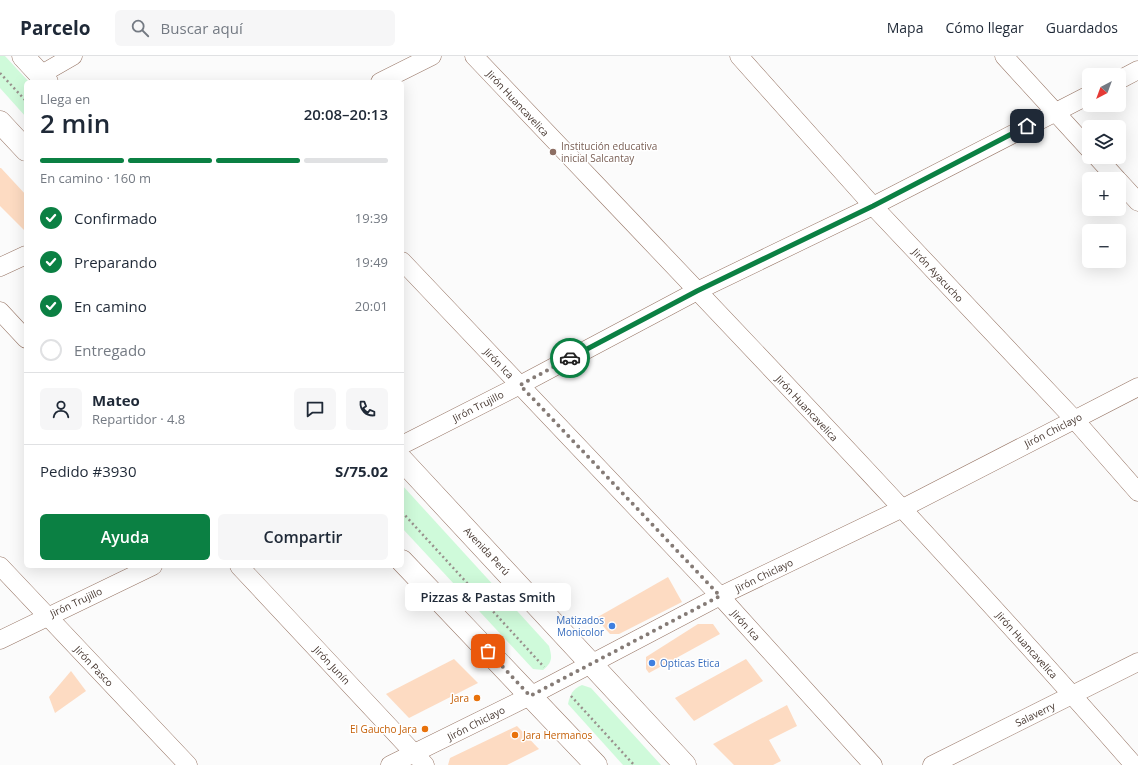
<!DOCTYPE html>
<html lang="es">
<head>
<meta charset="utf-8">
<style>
  :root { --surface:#fff; --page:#f6f6f7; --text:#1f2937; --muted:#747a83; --line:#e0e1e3; --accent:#0b8043 }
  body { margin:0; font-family:"Open Sans",sans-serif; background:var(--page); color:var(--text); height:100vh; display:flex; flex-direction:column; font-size:15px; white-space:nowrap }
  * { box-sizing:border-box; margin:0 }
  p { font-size:13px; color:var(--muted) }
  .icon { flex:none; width:22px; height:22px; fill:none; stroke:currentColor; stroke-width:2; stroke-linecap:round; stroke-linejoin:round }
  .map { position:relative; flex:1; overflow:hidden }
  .side { position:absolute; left:24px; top:24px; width:380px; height:488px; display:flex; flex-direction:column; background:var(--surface); border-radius:6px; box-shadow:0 4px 16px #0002 }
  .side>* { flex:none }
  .needle { width:26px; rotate:221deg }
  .fabs { position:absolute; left:1082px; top:12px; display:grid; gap:8px }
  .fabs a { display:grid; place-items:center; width:44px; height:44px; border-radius:6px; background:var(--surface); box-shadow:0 4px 16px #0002; font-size:20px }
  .pin { position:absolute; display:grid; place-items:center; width:34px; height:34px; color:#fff; margin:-17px; border-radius:8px; box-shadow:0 2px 6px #0006 }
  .courier { position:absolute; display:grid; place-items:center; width:40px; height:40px; margin:-20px; border:3px solid #0b8043; border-radius:50%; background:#fff; color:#222; box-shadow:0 1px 5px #0007 }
  .bubble { position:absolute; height:28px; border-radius:6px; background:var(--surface); box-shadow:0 4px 16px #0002; font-size:13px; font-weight:600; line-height:28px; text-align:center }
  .overview em { font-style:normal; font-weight:600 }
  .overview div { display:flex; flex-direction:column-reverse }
  .overview { display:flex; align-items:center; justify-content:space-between; height:68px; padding:0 16px }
  h1 { font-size:26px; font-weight:600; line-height:30px }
  .bar { display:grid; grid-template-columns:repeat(4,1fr); gap:6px 4px; align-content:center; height:48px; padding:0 16px }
  .bar i { height:5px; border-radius:3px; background:var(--line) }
  .bar .active { background:var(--accent) }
  .bar p { grid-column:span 4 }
  .line { display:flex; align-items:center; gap:10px; padding:0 16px; border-top:1px solid var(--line) }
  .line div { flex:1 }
  .round { display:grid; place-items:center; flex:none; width:42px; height:42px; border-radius:6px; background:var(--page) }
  ol { padding:0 16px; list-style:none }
  li { display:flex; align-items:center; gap:12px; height:44px }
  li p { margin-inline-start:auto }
  li .icon { padding:4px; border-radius:50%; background:var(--accent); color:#fff; stroke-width:4 }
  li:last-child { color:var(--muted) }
  li i { width:22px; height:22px; border:2px solid var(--line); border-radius:50% }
  .action { display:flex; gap:8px; margin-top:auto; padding:8px 16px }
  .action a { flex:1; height:46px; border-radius:6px; background:var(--accent); color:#fff; font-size:16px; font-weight:600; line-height:46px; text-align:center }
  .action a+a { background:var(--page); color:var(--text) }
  header { display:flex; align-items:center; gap:24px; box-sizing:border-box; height:56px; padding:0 20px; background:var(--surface); border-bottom:1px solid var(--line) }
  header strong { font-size:19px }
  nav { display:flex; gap:22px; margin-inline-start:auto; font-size:14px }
  .search { width:280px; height:36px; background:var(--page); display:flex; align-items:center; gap:10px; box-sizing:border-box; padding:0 14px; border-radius:6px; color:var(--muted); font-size:15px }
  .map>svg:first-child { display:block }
</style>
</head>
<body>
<header>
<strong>Parcelo</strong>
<div class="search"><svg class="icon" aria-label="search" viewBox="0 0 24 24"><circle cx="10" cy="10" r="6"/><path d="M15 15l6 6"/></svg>Buscar aquí</div>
<nav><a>Mapa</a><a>Cómo llegar</a><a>Guardados</a></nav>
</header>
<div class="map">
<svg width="1138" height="709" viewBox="0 0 1138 709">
  <rect width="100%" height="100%" fill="#fbfbfb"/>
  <g fill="#cffada">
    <polygon points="0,0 5,0 29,26 26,26 26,61 0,32"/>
    <path d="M402 429 549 590C552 601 553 606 543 614L533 613 402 472Z"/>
    <path d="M582 629 591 632 661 709H623L568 648C570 638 573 633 582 629Z"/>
  </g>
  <g fill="#fddbc2">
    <polygon points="0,112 1,112 26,139 26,176 0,150"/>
    <polygon points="668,521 682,546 619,578 610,578 596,562"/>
    <polygon points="698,568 713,568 720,578 649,617 646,613 646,601"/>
    <polygon points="454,603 478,627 409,662 386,638"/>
    <polygon points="746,603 763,625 694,665 675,642"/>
    <polygon points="71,615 86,635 55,657 49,641"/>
    <polygon points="787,649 797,670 769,684 781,705 773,709 734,709 713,688"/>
    <polygon points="517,670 539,693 507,709 448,709 450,702"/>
  </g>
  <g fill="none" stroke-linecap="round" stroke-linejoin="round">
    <defs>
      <g id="street">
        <path d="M474 0C696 234 921 466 1134 709"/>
        <polyline points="739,0 873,150 1074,363 1138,436"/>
        <polyline points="1004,0 1089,93"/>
        <polyline points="40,19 73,0"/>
        <polyline points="1119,24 1138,14"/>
        <polyline points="380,26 432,0"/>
        <polyline points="1097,101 1117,123"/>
        <polyline points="1119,125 1138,146"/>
        <polyline points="402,205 720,540 873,709"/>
        <polyline points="0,211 26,199"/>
        <polyline points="0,255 26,283"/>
        <polyline points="402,389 520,329 697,235 873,150 1089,39"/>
        <polyline points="0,510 188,709"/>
        <polyline points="239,510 425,709"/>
        <polyline points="0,584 153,510"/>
        <polyline points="390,709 530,640 720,540 903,452 1138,331"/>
        <polyline points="932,709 1138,606"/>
      </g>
      <g id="primary">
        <polyline points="23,0 47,26"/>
        <polyline points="0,66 26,94"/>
        <polyline points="402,404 685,709"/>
        <polyline points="402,505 596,709"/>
      </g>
    </defs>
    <use href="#street" stroke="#977565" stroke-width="19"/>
    <use href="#primary" stroke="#977565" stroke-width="23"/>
    <g stroke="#99918d" stroke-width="2.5" stroke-dasharray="2 3" stroke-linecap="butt">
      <polyline points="0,17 26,45"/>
      <polyline points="402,456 544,611"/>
      <polyline points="571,640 634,709"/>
    </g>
    <use href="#street" stroke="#fff" stroke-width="18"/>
    <use href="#primary" stroke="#fff" stroke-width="22"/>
  </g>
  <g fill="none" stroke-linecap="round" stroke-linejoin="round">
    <polyline stroke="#857b76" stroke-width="4" stroke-dasharray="0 7.2" points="488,595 530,640 720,540 520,329 570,302"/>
    <polyline stroke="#0b8043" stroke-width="5" points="570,302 697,235 873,150 1027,70"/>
  </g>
  <circle fill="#8d6e63" stroke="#fff" stroke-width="1.5" cx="553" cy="96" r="4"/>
  <g fill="#3f7fe0" stroke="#fff" stroke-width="1.5">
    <circle cx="612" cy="570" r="4"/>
    <circle cx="652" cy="607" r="4"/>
  </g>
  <g fill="#e8710a" stroke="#fff" stroke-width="1.5">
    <circle cx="477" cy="642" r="4"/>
    <circle cx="425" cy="673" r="4"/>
    <circle cx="515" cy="679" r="4"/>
  </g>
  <g text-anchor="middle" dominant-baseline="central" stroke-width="3" stroke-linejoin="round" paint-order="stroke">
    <g font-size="10" fill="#45362f" stroke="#fff">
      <text transform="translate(518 47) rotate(47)">Jirón Huancavelica</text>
      <text transform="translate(938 219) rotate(47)">Jirón Ayacucho</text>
      <text transform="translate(499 307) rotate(46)">Jirón Ica</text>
      <text transform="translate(478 350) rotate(-27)">Jirón Trujillo</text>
      <text transform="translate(807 352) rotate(47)">Jirón Huancavelica</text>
      <text transform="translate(1053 374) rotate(-27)">Jirón Chiclayo</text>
      <text transform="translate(487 495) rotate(47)">Avenida Perú</text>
      <text transform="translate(764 519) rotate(-26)">Jirón Chiclayo</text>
      <text transform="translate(76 546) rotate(-25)">Jirón Trujillo</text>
      <text transform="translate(746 569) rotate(48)">Jirón Ica</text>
      <text transform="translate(1027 589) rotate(48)">Jirón Huancavelica</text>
      <text transform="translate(332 609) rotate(47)">Jirón Junín</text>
      <text transform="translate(94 610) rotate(47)">Jirón Pasco</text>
      <text transform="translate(1035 658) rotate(-26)">Salaverry</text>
      <text transform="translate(476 667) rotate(-27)">Jirón Chiclayo</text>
    </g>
    <g font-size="10" fill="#785e54" stroke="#fff" text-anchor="start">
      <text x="561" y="90">Institución educativa<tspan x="561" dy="12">inicial Salcantay</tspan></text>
    </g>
    <g font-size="10" fill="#366cbe" stroke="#fff" text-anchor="end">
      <text x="604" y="564">Matizados<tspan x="604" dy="12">Monicolor</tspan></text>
      <text x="660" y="607" text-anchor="start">Opticas Etica</text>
    </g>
    <g font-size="10" fill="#c56008" stroke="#fff" text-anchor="end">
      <text x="469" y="642">Jara</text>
      <text x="417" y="673">El Gaucho Jara</text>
      <text x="523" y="679" text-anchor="start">Jara Hermanos</text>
    </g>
  </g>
</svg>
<div class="fabs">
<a><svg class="needle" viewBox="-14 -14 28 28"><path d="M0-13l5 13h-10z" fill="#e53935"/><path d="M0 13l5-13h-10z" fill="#747a83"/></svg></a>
<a><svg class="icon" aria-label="layers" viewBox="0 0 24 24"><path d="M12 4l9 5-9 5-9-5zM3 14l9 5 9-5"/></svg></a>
<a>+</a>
<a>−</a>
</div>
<div class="pin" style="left:488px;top:595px;background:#ea580c"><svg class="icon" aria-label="bag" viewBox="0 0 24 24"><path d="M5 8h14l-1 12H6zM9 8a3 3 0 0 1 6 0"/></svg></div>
<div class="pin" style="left:1027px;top:70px;background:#1f2937"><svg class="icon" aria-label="home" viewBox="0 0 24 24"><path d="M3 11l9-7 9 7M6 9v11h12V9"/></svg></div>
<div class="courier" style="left:570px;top:302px"><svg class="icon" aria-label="car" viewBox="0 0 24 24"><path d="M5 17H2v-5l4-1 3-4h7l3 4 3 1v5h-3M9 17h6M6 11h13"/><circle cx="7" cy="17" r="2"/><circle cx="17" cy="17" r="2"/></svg></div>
<div class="bubble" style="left:405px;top:527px;width:166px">Pizzas &amp; Pastas Smith</div>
<section class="side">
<div class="overview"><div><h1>2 min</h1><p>Llega en</p></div><em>20:08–20:13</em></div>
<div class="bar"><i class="active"></i><i class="active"></i><i class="active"></i><i></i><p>En camino · 160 m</p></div>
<ol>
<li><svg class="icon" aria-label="check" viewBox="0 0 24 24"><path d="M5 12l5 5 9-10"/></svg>Confirmado<p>19:39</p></li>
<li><svg class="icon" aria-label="check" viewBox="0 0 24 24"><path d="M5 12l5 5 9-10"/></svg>Preparando<p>19:49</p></li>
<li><svg class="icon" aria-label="check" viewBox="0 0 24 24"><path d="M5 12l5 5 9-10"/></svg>En camino<p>20:01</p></li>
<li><i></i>Entregado</li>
</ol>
<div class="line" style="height:72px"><a class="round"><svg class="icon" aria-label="person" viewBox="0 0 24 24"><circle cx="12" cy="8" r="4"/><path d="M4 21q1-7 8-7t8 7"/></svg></a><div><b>Mateo</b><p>Repartidor · 4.8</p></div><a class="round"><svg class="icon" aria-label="chat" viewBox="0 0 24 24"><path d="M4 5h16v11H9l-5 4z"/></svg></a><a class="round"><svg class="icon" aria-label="phone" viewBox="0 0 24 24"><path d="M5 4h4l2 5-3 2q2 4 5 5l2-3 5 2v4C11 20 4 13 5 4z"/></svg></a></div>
<div class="line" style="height:52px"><div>Pedido #3930</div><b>S/75.02</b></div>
<div class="action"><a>Ayuda</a><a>Compartir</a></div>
</section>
</div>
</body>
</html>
